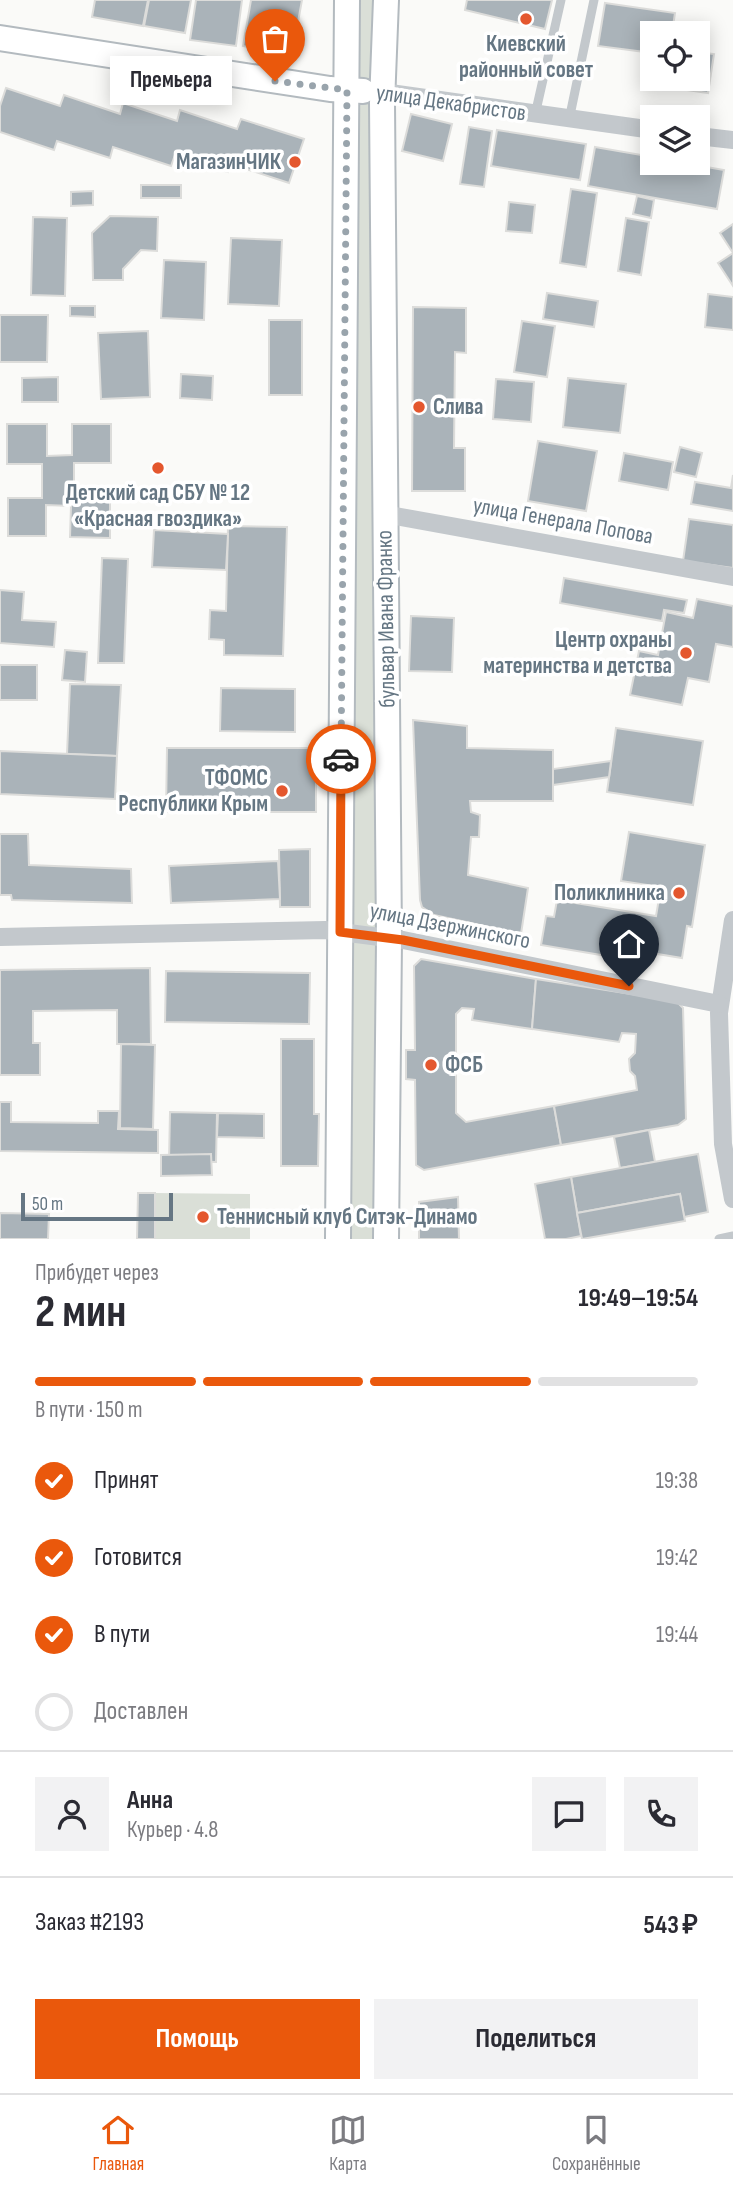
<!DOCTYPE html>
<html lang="ru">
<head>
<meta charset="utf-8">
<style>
  :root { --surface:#fff; --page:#f2f2f3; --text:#2b2b33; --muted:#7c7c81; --line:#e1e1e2; --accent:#ea580c }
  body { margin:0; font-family:"Sofia Sans Condensed",sans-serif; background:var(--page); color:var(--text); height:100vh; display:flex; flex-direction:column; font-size:26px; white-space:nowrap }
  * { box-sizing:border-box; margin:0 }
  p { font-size:23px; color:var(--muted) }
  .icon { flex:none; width:38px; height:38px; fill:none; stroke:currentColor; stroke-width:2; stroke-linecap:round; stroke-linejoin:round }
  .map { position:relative; height:1239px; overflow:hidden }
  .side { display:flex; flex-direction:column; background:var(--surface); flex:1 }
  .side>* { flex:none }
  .fabs { position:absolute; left:640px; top:21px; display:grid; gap:14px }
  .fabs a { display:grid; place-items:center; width:70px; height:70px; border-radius:0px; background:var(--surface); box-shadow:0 4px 18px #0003; font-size:35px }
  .scale { position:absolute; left:21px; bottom:18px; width:152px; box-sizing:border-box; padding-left:7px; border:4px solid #657683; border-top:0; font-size:19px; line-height:24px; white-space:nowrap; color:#657683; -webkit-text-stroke:5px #fff; paint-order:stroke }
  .pin { position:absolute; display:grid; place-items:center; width:60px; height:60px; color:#fff; margin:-72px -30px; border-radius:50% 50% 50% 0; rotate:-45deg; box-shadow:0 0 7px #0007 }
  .pin .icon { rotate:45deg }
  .courier { position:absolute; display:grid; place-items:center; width:70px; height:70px; margin:-35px; border:5px solid #ea580c; border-radius:50%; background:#fff; color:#222; box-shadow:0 2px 9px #0007 }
  .bubble { position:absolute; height:49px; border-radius:0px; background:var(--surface); box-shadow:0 4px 18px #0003; font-size:23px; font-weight:700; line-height:49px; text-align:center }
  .headline em { font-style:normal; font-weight:700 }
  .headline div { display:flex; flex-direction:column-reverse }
  .headline { display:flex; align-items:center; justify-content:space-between; height:119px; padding:0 35px }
  h1 { font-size:46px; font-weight:700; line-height:52px }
  .bar { display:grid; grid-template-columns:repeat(4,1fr); gap:10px 7px; align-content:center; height:84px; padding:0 35px }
  .bar i { height:9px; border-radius:5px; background:var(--line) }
  .bar .active { background:var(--accent) }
  .bar p { grid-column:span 4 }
  .line { display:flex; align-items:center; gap:18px; padding:0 35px; border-top:2px solid var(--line) }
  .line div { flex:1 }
  .round { display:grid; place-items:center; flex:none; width:74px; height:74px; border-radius:0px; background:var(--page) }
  ol { padding:0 35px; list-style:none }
  li { display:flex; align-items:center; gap:21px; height:77px }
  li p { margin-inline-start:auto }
  li .icon { padding:7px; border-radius:50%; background:var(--accent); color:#fff; stroke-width:4 }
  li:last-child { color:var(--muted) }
  li i { width:38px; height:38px; border:4px solid var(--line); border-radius:50% }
  .button { display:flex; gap:14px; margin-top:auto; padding:14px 35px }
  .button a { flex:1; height:80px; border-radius:0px; background:var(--accent); color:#fff; font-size:28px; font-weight:700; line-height:80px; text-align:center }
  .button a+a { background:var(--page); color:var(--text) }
  .tabs { display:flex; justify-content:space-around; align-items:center; height:98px; border-top:2px solid var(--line); background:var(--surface); font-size:19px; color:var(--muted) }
  .tabs a { display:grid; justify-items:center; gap:4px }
  .tabs .active { color:var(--accent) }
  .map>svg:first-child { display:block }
</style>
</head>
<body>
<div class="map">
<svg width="733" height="1239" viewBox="0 0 733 1239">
  <rect width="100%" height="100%" fill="#fafaf8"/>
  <g fill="#dadfd7">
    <polygon points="356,0 377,0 374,86 355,86"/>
    <polygon points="355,96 374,97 381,933 348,927"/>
    <polygon points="348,938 381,943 377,1239 346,1239"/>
    <polygon points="155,1193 250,1194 250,1239 155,1239"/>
  </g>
  <g fill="#aab3b9" stroke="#dcdcda" stroke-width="2">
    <polygon points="95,0 148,0 143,26 92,17"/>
    <polygon points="149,0 191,0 185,33 144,26"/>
    <polygon points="196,0 242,0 236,46 190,40"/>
    <polygon points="251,0 302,0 292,55 243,46"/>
    <polygon points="467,0 552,0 545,29 465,10"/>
    <polygon points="605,3 675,13 672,33 653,33 653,53 598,46"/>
    <polygon points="698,52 714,54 708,93 666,87 667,79 698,79"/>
    <polygon points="6,88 60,106 64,95 120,114 123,103 177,121 180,110 237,129 241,119 304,139 289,183 231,164 228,172 175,155 171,166 113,147 110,158 57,141 54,150 0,132 0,106"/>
    <polygon points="411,114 452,124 443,161 402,151"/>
    <polygon points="469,127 492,131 484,187 460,184"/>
    <polygon points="497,130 586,144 580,180 491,166"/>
    <polygon points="595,147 653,157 653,163 684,163 724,170 717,209 588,186"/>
    <rect x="141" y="185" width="40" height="13"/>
    <polygon points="571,189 597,193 586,267 560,263"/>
    <polygon points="93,191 93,205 71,206 71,192"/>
    <polygon points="637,196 654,200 651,218 633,214"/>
    <polygon points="509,202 535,205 532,233 506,231"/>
    <polygon points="110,216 158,217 157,251 141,250 123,269 123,280 93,280 92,233"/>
    <polygon points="33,217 67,218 65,296 31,295"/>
    <polygon points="626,218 649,222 641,275 618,271"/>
    <polygon points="733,224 733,286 718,263 733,253 720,233"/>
    <polygon points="231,238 282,240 279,306 228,304"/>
    <polygon points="164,260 206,262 204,320 161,318"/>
    <polygon points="547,293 598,301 594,327 543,319"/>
    <polygon points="708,294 733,297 733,330 705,327"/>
    <polygon points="70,306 95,306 95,317 70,316"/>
    <polygon points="413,307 466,308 466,353 455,352 454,448 465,448 465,491 412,491"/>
    <polygon points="0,315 48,315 47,362 0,362"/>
    <rect x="269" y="320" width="33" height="75"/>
    <polygon points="522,321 555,326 547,377 514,372"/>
    <polygon points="148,331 150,397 101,399 98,333"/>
    <polygon points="181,374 213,376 212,400 180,398"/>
    <polygon points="58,377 58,402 22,402 22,378"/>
    <polygon points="568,378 626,384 620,433 563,427"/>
    <polygon points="496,379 534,382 531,422 493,419"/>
    <polygon points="7,424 47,424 47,456 72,455 72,424 111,424 111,463 74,463 74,496 110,496 110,538 70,537 71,506 46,505 46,536 8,536 8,498 42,498 42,464 7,464"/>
    <polygon points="538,441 597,451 586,511 528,501"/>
    <polygon points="680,447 702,453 696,477 674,472"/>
    <polygon points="624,453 673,462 668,490 619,481"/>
    <polygon points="733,475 733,511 691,504 695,482 731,488"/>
    <polygon points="689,519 733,525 733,568 683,561"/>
    <polygon points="228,526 287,527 283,656 224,655 224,640 209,639 210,610 226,611"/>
    <polygon points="154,530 228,534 226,570 152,567"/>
    <polygon points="102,558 128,559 124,663 98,663"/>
    <polygon points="564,578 687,600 684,613 664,610 662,621 560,603"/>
    <polygon points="0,590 24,592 22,620 56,622 54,647 0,643"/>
    <polygon points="697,599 733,606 733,647 716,644 709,682 688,678 682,705 630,695 639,651 658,655 666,612 693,618"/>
    <polygon points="411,616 454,618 452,672 409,671"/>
    <polygon points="65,650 87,652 85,682 62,680"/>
    <rect x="0" y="665" width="37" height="35"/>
    <polygon points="70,684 121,685 117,756 67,754"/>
    <polygon points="221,688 295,689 295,732 220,731"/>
    <polygon points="413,720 467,726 467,748 553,750 553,801 470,801 471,812 480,815 479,837 471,837 468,875 528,888 521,934 434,915 422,907 420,900"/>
    <polygon points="616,728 703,741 693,805 607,792"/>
    <polygon points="167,748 316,748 316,812 166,812"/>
    <polygon points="0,751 117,756 115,799 0,794"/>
    <polygon points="611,761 609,777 553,785 553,769"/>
    <polygon points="629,832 705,845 692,927 687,926 682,958 651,953 650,959 632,956 631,960 541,945 546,916 554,917 557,900 656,916 661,887 621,881"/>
    <polygon points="0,834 28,834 29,865 131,869 132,903 12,900 11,895 0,895"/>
    <polygon points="310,849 310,907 280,907 279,850"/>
    <polygon points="278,861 280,899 171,903 169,866"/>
    <polygon points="421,959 536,979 532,1029 472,1020 474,1009 462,1008 456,1014 456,1113 466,1122 554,1106 561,1145 424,1170 416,1165 415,1080 406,1079 406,1050 415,1050 414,966"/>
    <polygon points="150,968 151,1044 117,1044 117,1010 33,1011 33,1043 40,1043 40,1075 0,1075 0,970"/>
    <polygon points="166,971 310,973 309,1024 165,1022"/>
    <polygon points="536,979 676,1001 683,1008 686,1119 678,1125 561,1145 554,1106 637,1090 635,1076 630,1071 629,1059 635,1053 636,1034 622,1033 619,1042 532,1029"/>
    <polygon points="281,1039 314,1039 314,1114 319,1114 318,1166 281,1166"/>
    <polygon points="121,1044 155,1045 153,1129 120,1128"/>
    <polygon points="0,1102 11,1102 11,1122 98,1123 98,1111 119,1111 118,1129 158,1130 158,1153 0,1151"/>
    <polygon points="170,1112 217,1113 216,1162 169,1161"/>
    <polygon points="218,1113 264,1114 264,1138 217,1137"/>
    <polygon points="649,1130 655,1162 620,1168 614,1137"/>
    <polygon points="211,1154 212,1175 161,1176 161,1155"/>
    <polygon points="698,1154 708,1212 684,1217 680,1194 577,1213 571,1177"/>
    <polygon points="571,1177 581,1236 566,1239 545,1239 535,1184"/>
    <polygon points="138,1193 155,1193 155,1239 137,1239"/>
    <polygon points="680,1194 685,1221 582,1239 577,1213"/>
    <polygon points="458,1197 459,1239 419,1239 419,1202"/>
    <polygon points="0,1213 49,1214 48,1239 0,1239"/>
  </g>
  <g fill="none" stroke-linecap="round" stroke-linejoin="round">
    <defs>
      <g id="secondary">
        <polyline points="386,0 382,103 389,940 386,1239"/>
        <polyline points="0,38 330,89 363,91"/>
        <polyline points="338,1239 347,0"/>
      </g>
    </defs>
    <use href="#secondary" stroke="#b3babf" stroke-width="28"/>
    <g stroke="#c3c8cc" stroke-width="9">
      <polyline points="535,115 561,0"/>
      <polyline points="569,120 594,0"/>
      <polyline points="719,1239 733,1236"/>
    </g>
    <g stroke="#c3c8cc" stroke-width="18">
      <polyline points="383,92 653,130"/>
      <polyline points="698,136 733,140"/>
      <polyline points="384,514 733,577"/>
      <polyline points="733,920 719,1013 723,1144 733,1199"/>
      <polyline points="0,937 325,930 403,940 719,1004"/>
    </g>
    <use href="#secondary" stroke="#fff" stroke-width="24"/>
  </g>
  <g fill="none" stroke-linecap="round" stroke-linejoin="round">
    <polyline stroke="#99a4ac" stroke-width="7" stroke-dasharray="0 12.6" points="275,81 347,90 341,759"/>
    <polyline stroke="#ea580c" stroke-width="9" points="341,759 340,932 403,940 629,986"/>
  </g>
  <g fill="#e4572e" stroke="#fff" stroke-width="2.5">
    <circle cx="526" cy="19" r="7"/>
    <circle cx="295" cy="162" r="7"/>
    <circle cx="419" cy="407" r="7"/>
    <circle cx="158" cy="468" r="7"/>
    <circle cx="686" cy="653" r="7"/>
    <circle cx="282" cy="791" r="7"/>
    <circle cx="679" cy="893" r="7"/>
    <circle cx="431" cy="1065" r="7"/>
    <circle cx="203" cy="1217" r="7"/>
  </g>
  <g text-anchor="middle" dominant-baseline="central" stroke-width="7" stroke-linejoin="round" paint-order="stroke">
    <g font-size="23" font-weight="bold" fill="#657683" stroke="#fff" text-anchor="end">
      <text x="526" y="44" text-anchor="middle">Киевский<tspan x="526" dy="26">районный совет</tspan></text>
      <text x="281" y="162">МагазинЧИК</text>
      <text x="433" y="407" text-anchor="start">Слива</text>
      <text x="158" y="493" text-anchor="middle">Детский сад СБУ № 12<tspan x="158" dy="26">«Красная гвоздика»</tspan></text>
      <text x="672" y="640">Центр охраны<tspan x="672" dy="26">материнства и детства</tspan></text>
      <text x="268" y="778">ТФОМС<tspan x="268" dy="26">Республики Крым</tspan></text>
      <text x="665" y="893">Поликлиника</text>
      <text x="445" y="1065" text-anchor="start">ФСБ</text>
      <text x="217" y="1217" text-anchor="start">Теннисный клуб Ситэк-Динамо</text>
    </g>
    <g font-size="23" fill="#657683" stroke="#fff">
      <text transform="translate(451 103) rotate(8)">улица Декабристов</text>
      <text transform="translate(563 521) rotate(10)">улица Генерала Попова</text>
      <text transform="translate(386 619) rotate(-91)">бульвар Ивана Франко</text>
      <text transform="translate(450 926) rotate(11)">улица Дзержинского</text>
    </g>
  </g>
</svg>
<div class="fabs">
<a><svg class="icon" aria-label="locate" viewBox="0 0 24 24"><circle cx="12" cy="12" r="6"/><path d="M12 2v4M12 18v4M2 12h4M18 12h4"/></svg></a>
<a><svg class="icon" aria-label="layers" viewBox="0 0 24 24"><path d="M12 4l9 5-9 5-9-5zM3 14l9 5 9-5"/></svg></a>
</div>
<div class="scale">50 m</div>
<div class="pin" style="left:275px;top:81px;background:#ea580c"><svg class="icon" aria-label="bag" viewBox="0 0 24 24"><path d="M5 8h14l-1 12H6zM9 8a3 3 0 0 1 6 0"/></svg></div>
<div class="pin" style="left:629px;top:986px;background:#1f2937"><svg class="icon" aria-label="home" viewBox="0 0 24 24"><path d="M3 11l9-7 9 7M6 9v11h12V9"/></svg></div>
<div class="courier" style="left:341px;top:759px"><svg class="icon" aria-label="car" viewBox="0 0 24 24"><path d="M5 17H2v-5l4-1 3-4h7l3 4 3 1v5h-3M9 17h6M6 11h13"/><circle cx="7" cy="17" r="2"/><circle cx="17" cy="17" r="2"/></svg></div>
<div class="bubble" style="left:110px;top:56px;width:122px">Премьера</div>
</div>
<section class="side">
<div class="headline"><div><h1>2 мин</h1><p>Прибудет через</p></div><em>19:49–19:54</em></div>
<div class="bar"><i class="active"></i><i class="active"></i><i class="active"></i><i></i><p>В пути · 150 m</p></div>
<ol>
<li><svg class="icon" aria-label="check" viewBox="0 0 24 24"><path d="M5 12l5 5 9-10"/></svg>Принят<p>19:38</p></li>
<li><svg class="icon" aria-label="check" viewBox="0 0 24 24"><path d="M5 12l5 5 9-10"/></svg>Готовится<p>19:42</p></li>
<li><svg class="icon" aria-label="check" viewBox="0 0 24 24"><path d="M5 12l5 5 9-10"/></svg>В пути<p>19:44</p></li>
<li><i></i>Доставлен</li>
</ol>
<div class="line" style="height:126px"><a class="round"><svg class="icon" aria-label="person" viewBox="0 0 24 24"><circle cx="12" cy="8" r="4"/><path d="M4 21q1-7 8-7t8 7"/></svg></a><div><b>Анна</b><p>Курьер · 4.8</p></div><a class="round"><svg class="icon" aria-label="chat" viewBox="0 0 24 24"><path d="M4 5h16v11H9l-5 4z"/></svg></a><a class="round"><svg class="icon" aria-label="phone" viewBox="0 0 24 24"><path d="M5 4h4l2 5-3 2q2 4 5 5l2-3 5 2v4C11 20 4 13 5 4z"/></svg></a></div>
<div class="line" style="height:91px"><div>Заказ #2193</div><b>543 ₽</b></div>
<div class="button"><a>Помощь</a><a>Поделиться</a></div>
</section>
<nav class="tabs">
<a class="active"><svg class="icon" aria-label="home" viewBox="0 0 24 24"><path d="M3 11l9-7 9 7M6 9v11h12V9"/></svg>Главная</a>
<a><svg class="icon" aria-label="map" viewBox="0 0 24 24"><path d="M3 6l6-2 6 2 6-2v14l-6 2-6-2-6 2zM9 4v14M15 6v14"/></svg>Карта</a>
<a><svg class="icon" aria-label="saved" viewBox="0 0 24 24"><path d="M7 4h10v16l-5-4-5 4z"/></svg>Сохранённые</a>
</nav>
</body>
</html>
